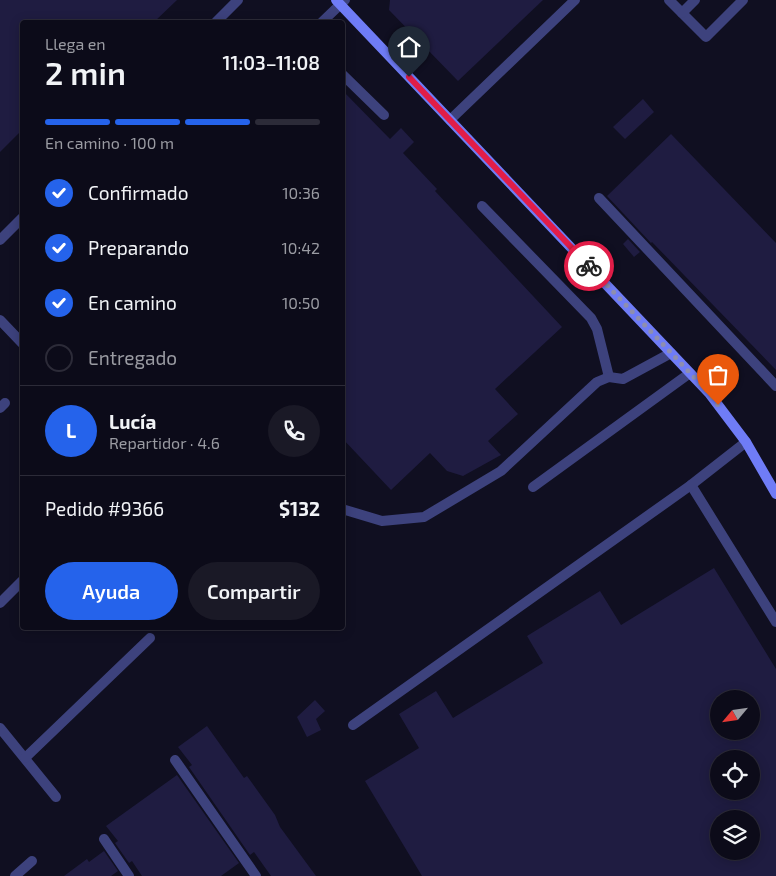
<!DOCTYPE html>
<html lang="es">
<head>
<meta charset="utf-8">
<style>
  :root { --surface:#0c0b19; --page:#1a1926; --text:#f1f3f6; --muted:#9a9ba2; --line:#2c2b38; --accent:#2563eb }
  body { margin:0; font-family:"Exo 2",sans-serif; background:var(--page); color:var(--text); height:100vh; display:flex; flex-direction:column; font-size:19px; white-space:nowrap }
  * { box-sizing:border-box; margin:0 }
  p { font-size:16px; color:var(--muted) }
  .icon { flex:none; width:28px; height:28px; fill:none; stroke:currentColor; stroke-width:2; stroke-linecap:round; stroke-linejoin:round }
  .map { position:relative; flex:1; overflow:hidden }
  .drawer { position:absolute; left:20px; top:20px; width:325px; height:610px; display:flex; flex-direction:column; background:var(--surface); border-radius:5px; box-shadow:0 2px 12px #0003,0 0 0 1px var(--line) }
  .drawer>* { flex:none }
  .needle { width:32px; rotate:241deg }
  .fabs { position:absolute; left:710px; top:690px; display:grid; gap:10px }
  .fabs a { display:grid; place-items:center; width:50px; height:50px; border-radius:50%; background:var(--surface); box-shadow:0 2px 12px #0003,0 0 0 1px var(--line); font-size:25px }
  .pin { position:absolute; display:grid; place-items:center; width:42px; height:42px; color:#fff; margin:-51px -21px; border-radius:50% 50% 50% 0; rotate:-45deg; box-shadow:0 0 5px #0007 }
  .pin .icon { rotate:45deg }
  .courier { position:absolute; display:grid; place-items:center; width:50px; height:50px; margin:-25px; border:4px solid #e11d48; border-radius:50%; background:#fff; color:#222; box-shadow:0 1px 6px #0007 }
  .summary em { font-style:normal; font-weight:600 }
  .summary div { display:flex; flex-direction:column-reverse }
  .summary { display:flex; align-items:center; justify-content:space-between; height:85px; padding:0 25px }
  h1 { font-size:32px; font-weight:600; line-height:38px }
  .bar { display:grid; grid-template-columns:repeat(4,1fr); gap:8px 5px; align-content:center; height:60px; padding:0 25px }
  .bar i { height:6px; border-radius:4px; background:var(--line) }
  .bar .current { background:var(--accent) }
  .bar p { grid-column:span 4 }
  .line { display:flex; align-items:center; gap:12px; padding:0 25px; border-top:1px solid var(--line) }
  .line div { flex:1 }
  .round { display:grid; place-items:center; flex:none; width:52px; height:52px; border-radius:26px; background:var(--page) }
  ol { padding:0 25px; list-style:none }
  li { display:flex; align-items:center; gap:15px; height:55px }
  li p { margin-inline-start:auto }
  li .icon { padding:5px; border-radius:50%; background:var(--accent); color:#fff; stroke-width:4 }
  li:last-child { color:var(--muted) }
  li i { width:28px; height:28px; border:2px solid var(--line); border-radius:50% }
  .cta { display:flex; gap:10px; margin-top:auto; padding:10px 25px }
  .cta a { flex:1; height:58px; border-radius:30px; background:var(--accent); color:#fff; font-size:20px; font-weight:600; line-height:58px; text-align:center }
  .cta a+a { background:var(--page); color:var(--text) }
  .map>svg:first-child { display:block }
</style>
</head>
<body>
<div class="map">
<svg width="776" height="876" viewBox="0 0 776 876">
  <rect width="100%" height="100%" fill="#100f21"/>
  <g fill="#1f1c41" fill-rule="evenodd">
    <polygon points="0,0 177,0 154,22 22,22 22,130 0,152"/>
    <polygon points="390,0 543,0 458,81 389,10"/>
    <polygon points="342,90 390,139 401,128 414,142 403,153 437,189 435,191 562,327 495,389 518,414 488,441 501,455 463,476 447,471 430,453 391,490 342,438"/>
    <polygon points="643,99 654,112 625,139 613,127"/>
    <polygon points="671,134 776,243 776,370 652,242 651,243 607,196"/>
    <polygon points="628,239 640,252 634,257 623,244"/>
    <path d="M714 568 776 669V876H422L365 781 419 748 399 714 436 691 453 718 543 663 527 636 600 591 621 625ZM719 699H751V731H719ZM719 759H751V791H719ZM719 819H751V851H719Z"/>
    <polygon points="315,700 325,711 316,719 321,730 307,737 297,717"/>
    <polygon points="207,726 244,778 247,776 275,815 280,827 316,876 271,876 254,852 250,855 189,767 192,765 178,747"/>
    <polygon points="177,775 239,863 221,876 142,876 132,861 129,863 115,843 118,841 106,826"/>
    <polygon points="104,851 118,871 111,876 64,876 87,859 89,862"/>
  </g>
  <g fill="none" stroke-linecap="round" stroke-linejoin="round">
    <g stroke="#3d427d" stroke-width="10">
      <polyline points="669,0 706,37 743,0"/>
      <polyline points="682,13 695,0"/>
      <polyline points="216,22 238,0"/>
      <polyline points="322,22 345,0"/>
      <polyline points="342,74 384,115"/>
      <polyline points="450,120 575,0"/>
      <polyline points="599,198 776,386"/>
      <polyline points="482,206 591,318 597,329 609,377"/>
      <polyline points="0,240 22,218"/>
      <polyline points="0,320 22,343"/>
      <polyline points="691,485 776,622"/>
      <polyline points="533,487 690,373"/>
      <polyline points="342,509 382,521 424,517 501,471 597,382 609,377 623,379 671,353"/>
      <polyline points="353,725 691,485 746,442"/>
    </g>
    <g stroke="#3d427d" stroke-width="10">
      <polyline points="0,408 5,403"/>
      <polyline points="0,603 22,581"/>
      <polyline points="0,728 56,797"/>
      <polyline points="25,758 150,638"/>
      <polyline points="175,760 256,876"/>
      <polyline points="104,839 129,876"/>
      <polyline points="15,876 32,861"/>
    </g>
    <polyline stroke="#6f7cf6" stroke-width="10" points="336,0 709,393 746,442 776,494"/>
  </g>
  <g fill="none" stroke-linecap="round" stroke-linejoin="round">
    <polyline stroke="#8e8eaf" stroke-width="5" stroke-dasharray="0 9" points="589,266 709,393 718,405"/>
    <polyline stroke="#e11d48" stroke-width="6" points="409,77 589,266"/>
  </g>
</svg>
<div class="fabs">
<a><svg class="needle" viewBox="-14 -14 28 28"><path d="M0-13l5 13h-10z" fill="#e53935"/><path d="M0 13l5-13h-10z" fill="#9a9ba2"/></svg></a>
<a><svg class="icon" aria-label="locate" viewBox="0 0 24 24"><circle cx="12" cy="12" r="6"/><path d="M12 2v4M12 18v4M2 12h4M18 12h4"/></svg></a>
<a><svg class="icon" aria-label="layers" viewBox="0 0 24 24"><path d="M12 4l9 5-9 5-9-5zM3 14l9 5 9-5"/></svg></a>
</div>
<div class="pin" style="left:718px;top:405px;background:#ea580c"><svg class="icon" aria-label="bag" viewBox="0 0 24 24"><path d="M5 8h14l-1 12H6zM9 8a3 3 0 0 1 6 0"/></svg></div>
<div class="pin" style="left:409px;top:77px;background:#1f2937"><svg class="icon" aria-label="home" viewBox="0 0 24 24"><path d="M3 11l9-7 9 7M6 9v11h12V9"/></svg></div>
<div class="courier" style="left:589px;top:266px"><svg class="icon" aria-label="bike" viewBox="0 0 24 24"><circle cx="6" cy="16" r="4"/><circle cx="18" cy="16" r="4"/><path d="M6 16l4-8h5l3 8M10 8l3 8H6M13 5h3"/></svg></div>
<section class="drawer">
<div class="summary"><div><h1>2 min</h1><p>Llega en</p></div><em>11:03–11:08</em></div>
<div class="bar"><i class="current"></i><i class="current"></i><i class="current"></i><i></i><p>En camino · 100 m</p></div>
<ol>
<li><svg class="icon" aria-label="check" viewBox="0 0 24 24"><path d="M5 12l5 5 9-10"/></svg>Confirmado<p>10:36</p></li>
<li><svg class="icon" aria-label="check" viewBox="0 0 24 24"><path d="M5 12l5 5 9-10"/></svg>Preparando<p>10:42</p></li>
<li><svg class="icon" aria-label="check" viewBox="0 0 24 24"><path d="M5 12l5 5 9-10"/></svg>En camino<p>10:50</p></li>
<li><i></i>Entregado</li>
</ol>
<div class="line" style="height:90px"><b class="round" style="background:var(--accent);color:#fff">L</b><div><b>Lucía</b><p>Repartidor · 4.6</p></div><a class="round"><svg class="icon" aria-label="phone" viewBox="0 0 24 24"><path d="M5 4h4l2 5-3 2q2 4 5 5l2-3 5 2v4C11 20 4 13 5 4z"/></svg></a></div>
<div class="line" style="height:65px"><div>Pedido #9366</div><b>$132</b></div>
<div class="cta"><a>Ayuda</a><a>Compartir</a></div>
</section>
</div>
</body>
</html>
